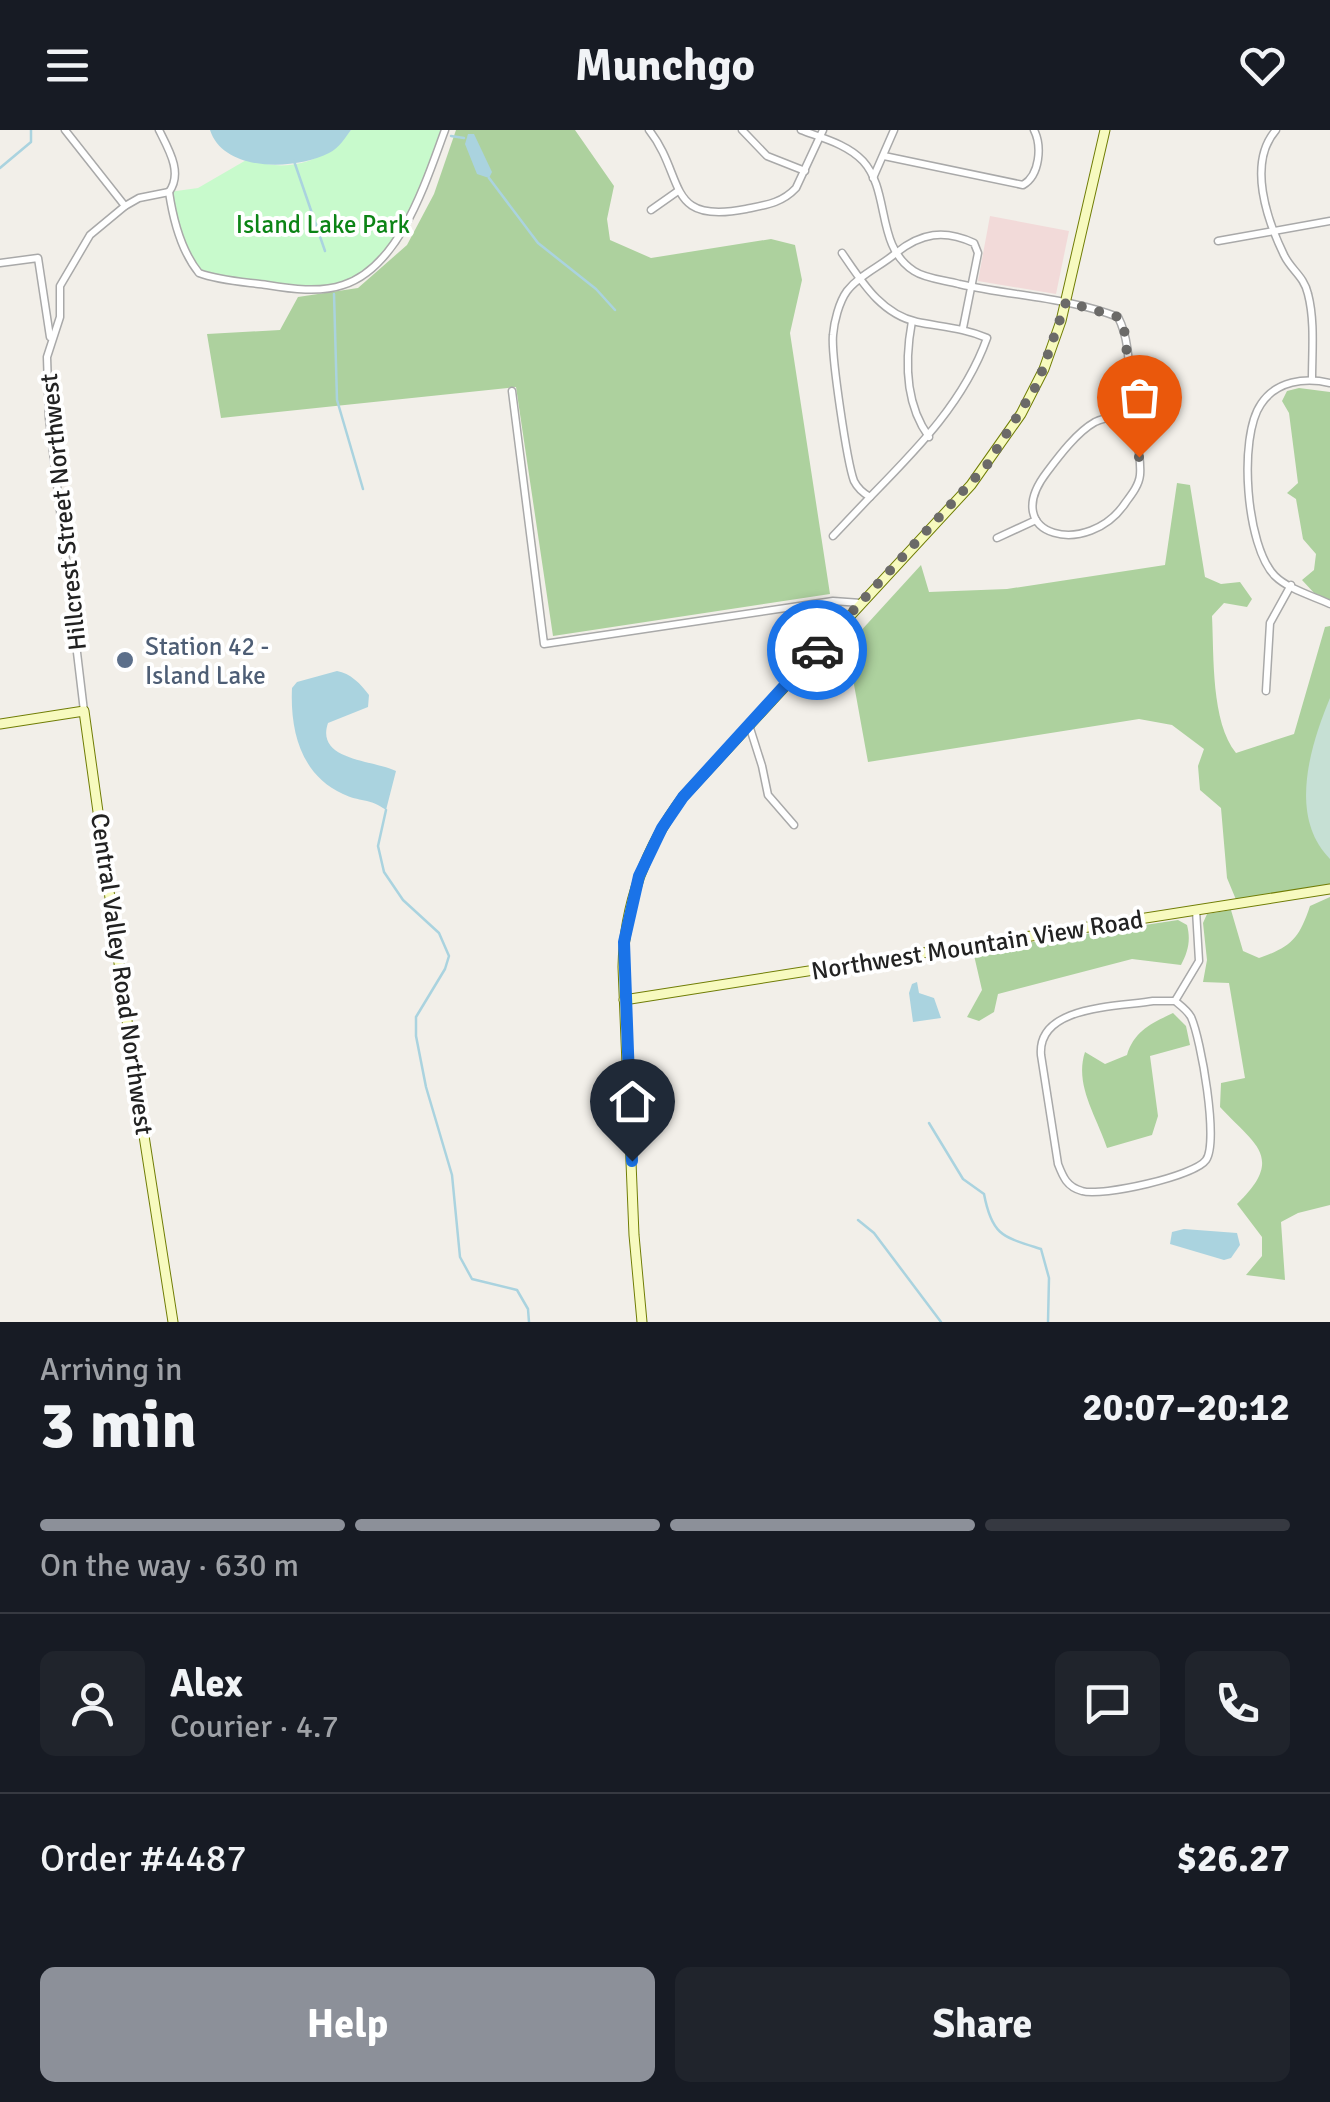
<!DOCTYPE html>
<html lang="en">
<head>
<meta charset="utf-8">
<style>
  :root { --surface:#171b24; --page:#20242c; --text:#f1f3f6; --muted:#9ea1a6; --line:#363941; --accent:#8c9099 }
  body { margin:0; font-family:Signika,sans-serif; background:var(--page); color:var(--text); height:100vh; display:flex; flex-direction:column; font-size:38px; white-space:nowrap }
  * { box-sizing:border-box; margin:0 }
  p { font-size:32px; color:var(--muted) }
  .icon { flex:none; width:55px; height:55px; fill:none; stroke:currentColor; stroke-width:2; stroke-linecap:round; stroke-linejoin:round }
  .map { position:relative; height:1192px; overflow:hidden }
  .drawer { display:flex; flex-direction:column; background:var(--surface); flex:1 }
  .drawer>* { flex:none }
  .pin { position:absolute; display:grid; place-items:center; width:85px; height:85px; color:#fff; margin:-102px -42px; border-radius:50% 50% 50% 0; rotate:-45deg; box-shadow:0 0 10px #0007 }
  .pin .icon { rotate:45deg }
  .courier { position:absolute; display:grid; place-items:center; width:100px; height:100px; margin:-50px; border:8px solid #1a73e8; border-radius:50%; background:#fff; color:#222; box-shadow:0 2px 12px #0007 }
  .head em { font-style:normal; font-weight:700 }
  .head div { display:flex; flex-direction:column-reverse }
  .head { display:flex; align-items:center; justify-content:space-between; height:170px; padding:0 40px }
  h1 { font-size:65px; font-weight:700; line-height:75px }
  .bar { display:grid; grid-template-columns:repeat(4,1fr); gap:15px 10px; align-content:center; height:120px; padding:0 40px }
  .bar i { height:12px; border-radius:8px; background:var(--line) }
  .bar .current { background:var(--accent) }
  .bar p { grid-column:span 4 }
  .line { display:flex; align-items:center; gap:25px; padding:0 40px; border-top:2px solid var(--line) }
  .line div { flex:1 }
  .round { display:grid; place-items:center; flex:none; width:105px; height:105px; border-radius:15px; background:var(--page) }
  .action { display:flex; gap:20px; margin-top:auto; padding:20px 40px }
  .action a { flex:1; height:115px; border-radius:15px; background:var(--accent); color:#fff; font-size:40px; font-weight:700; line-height:115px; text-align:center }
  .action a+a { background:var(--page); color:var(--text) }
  header { display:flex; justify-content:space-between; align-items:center; height:130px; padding:0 40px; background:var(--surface); font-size:45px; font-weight:700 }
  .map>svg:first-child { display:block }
</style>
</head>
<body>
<header><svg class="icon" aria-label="menu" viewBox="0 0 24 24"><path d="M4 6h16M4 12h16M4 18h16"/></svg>Munchgo<svg class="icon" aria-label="heart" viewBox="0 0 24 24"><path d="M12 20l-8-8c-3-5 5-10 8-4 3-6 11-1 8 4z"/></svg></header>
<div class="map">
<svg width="1330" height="1192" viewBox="0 0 1330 1192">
  <rect width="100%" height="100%" fill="#f2efe9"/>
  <polygon fill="#f2dad9" points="990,86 1069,101 1056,164 978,151"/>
  <g fill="#add19e">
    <polygon points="456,0 575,0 614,56 607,89 610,110 651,128 771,109 795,115 802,150 790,203 830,464 553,506 516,257 221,288 207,204 280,200 298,167 358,158 407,115 434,64"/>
    <polygon points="1299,258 1330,262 1330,470 1316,465 1302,450 1314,440 1316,424 1303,409 1296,369 1287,363 1298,353 1289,283 1282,271 1287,261"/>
    <path d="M1177 353 1190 355 1205 447 1221 454 1240 452 1252 469 1247 477 1224 473 1212 486C1214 526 1211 592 1236 623L1294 604 1325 497 1330 496V758L1237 772 1227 748 1221 678 1200 660 1198 636 1204 619 1172 595 1139 589 868 632 847 516 921 435 929 462 1007 459 1165 435Z"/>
    <path d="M1330 767V1075L1298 1083 1281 1092 1285 1150 1246 1145 1262 1126V1107L1237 1074C1286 1027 1254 1014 1220 977L1221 953 1245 948 1229 853 1203 852 1207 830 1203 793 1207 784 1231 780 1243 821 1259 828C1291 817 1299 809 1310 776Z"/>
    <path d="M1178 790 1187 795C1191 810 1188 822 1181 835L1132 829 998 864 994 882 979 891 967 887 982 860 973 821Z"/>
    <path d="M1173 883 1186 896 1190 915 1150 926 1158 986 1152 1005 1107 1018C1097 987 1074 955 1085 922L1105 934 1127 925C1134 901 1152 893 1173 883Z"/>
  </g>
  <path fill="#c6e0d4" d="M1330 568V729C1288 687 1310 616 1330 568Z"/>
  <path fill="#c8facc" d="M351 0H445L399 105 360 149 320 159 205 146 188 126 169 62 198 58 248 29C288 44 325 32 351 0Z"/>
  <g fill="#aad3df">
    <path d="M210 0H351C345 8 339 18 329 23 296 40 224 43 210 0Z"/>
    <polygon points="468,4 474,4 492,42 489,48 477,44 465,14"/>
    <path d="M337 541C350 543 361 554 369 565L368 577 328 593C315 631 374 630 396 641L386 680C370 668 359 672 343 664 301 645 290 601 292 558L297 552Z"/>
    <polygon points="917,852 919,863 934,868 941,888 913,892 909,863 912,854"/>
    <polygon points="1184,1099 1237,1103 1240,1115 1231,1128 1224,1130 1170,1114 1172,1102"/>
  </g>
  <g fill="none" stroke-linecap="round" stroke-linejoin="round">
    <g stroke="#aad3df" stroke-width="2.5">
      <polyline points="451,6 464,8"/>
      <polyline points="294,31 325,121"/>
      <polyline points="0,38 31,12 31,0"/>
      <polyline points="489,48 538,113 596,159 615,180"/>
      <polyline points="334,164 337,270 363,359"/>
      <polyline points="386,680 378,716 384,742 403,770 439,803 449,826 445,839 416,887 416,906 426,957 452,1045 460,1127 472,1149 517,1160 528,1179 529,1192"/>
      <path d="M929 993 963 1049 984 1064C992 1106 1003 1107 1041 1119L1049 1148 1048 1192"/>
      <polyline points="858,1090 874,1103 941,1192"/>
    </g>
    <defs>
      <g id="street">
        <polyline points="65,0 125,76"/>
        <path d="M159 0C169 20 183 43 169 62"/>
        <path d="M649 0C686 47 664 95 746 79 766 75 782 73 796 58L823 0"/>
        <polyline points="742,0 767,26 805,41"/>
        <path d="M801 0C822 8 847 14 863 31 891 62 875 116 914 141 926 149 945 150 959 154 1011 166 1067 167 1118 187 1132 214 1128 247 1131 277 1133 299 1142 323 1140 345 1139 355 1132 364 1126 372 1089 429 997 407 1047 342 1059 326 1077 302 1095 292 1105 287 1120 285 1132 283"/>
        <path d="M1276 0C1247 33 1267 90 1284 125 1291 140 1304 146 1308 164 1315 191 1312 222 1312 249"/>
        <path d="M884 26 1023 55C1040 45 1042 16 1034 0"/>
        <polyline points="873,48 894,0"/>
        <path d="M169 62C173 89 182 122 199 143 220 151 246 152 267 155 291 159 320 163 343 155 400 137 426 51 445 0"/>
        <polyline points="651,80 678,61"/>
        <polyline points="1218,111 1330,91"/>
        <path d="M842 123C862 152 881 184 917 192 942 197 964 198 987 208 964 272 917 319 870 367 863 363 858 359 854 351 847 332 831 225 833 205 834 192 839 172 847 161 859 145 881 136 896 123 921 103 944 99 974 113L978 123 963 198"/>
        <polyline points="0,133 38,128 50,207"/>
        <path d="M912 191C905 229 905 274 929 307"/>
        <path d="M1330 253C1305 247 1276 251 1261 274 1238 307 1246 417 1275 446 1288 459 1313 466 1330 474"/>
        <polyline points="512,261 544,514 833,471 861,473"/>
        <polyline points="833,406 870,367"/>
        <polyline points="997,408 1036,390"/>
        <polyline points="1266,561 1270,493 1291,455"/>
        <polyline points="84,581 49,288 47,227 60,187 60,156 90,105 125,76 139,68 169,62"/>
        <polyline points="749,595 762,636 768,665 794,695"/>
        <path d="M1153 871H1175C1181 876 1187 880 1191 887 1201 909 1219 1012 1206 1030 1195 1046 1102 1067 1082 1061 1067 1057 1063 1047 1058 1034L1041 925C1037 875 1118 877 1153 871Z"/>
        <polyline points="1175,871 1199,831 1196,780"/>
      </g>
      <g id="secondary">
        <polyline points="0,594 84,581 135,948 173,1192"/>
        <polyline points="624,870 1330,759"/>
        <path d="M642 1192 634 1105 623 837C624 775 646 716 683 667L971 355 1021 284 1044 239 1061 191 1105 0"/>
      </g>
    </defs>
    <use href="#street" stroke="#a9a9a9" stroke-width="9"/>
    <use href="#secondary" stroke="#707d05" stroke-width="11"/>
    <use href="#street" stroke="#fff" stroke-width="6"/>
    <use href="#secondary" stroke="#f7fabf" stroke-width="9"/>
  </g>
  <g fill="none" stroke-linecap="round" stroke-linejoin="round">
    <polyline stroke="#6b6a68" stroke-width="10" stroke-dasharray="0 18" points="817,520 987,335 1038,253 1066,172 1118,187 1124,198 1139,327"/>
    <polyline stroke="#1a73e8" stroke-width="12" points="632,1031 624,812 639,746 662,698 683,667 817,520"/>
  </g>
  <circle fill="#5c6f8a" stroke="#fff" stroke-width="4" cx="125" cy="530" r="10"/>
  <g text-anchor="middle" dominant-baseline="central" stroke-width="8" stroke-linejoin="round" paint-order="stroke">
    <g font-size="25" fill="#0c8416" stroke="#fff">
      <text x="323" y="94">Island Lake Park</text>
    </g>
    <g font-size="25" fill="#222" stroke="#fff">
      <text transform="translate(63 382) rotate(-96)">Hillcrest Street Northwest</text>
      <text transform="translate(977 815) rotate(-9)">Northwest Mountain View Road</text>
      <text transform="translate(122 844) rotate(82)">Central Valley Road Northwest</text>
    </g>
    <g font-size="25" fill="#4e5e75" stroke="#fff" text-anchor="start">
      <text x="145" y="516">Station 42 -<tspan x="145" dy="29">Island Lake</tspan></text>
    </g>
  </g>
</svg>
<div class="pin" style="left:1139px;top:327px;background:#ea580c"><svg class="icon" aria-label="bag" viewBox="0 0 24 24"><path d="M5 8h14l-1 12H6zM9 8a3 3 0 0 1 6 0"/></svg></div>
<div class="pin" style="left:632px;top:1031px;background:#1f2937"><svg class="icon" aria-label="home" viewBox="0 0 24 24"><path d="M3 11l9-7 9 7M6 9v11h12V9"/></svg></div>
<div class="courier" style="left:817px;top:520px"><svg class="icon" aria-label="car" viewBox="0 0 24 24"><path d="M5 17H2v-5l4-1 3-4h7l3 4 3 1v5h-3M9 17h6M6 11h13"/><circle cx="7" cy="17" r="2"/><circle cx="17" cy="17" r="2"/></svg></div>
</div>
<section class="drawer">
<div class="head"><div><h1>3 min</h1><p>Arriving in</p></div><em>20:07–20:12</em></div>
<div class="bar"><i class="current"></i><i class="current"></i><i class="current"></i><i></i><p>On the way · 630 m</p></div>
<div class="line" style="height:180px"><a class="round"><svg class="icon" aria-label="person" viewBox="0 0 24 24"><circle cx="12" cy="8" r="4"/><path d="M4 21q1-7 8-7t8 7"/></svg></a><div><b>Alex</b><p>Courier · 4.7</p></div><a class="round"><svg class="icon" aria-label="chat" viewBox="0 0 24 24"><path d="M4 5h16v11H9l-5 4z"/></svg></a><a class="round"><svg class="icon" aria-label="phone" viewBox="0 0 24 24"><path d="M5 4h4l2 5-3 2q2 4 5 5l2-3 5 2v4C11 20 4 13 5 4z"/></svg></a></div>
<div class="line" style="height:130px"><div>Order #4487</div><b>$26.27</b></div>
<div class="action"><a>Help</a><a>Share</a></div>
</section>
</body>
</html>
